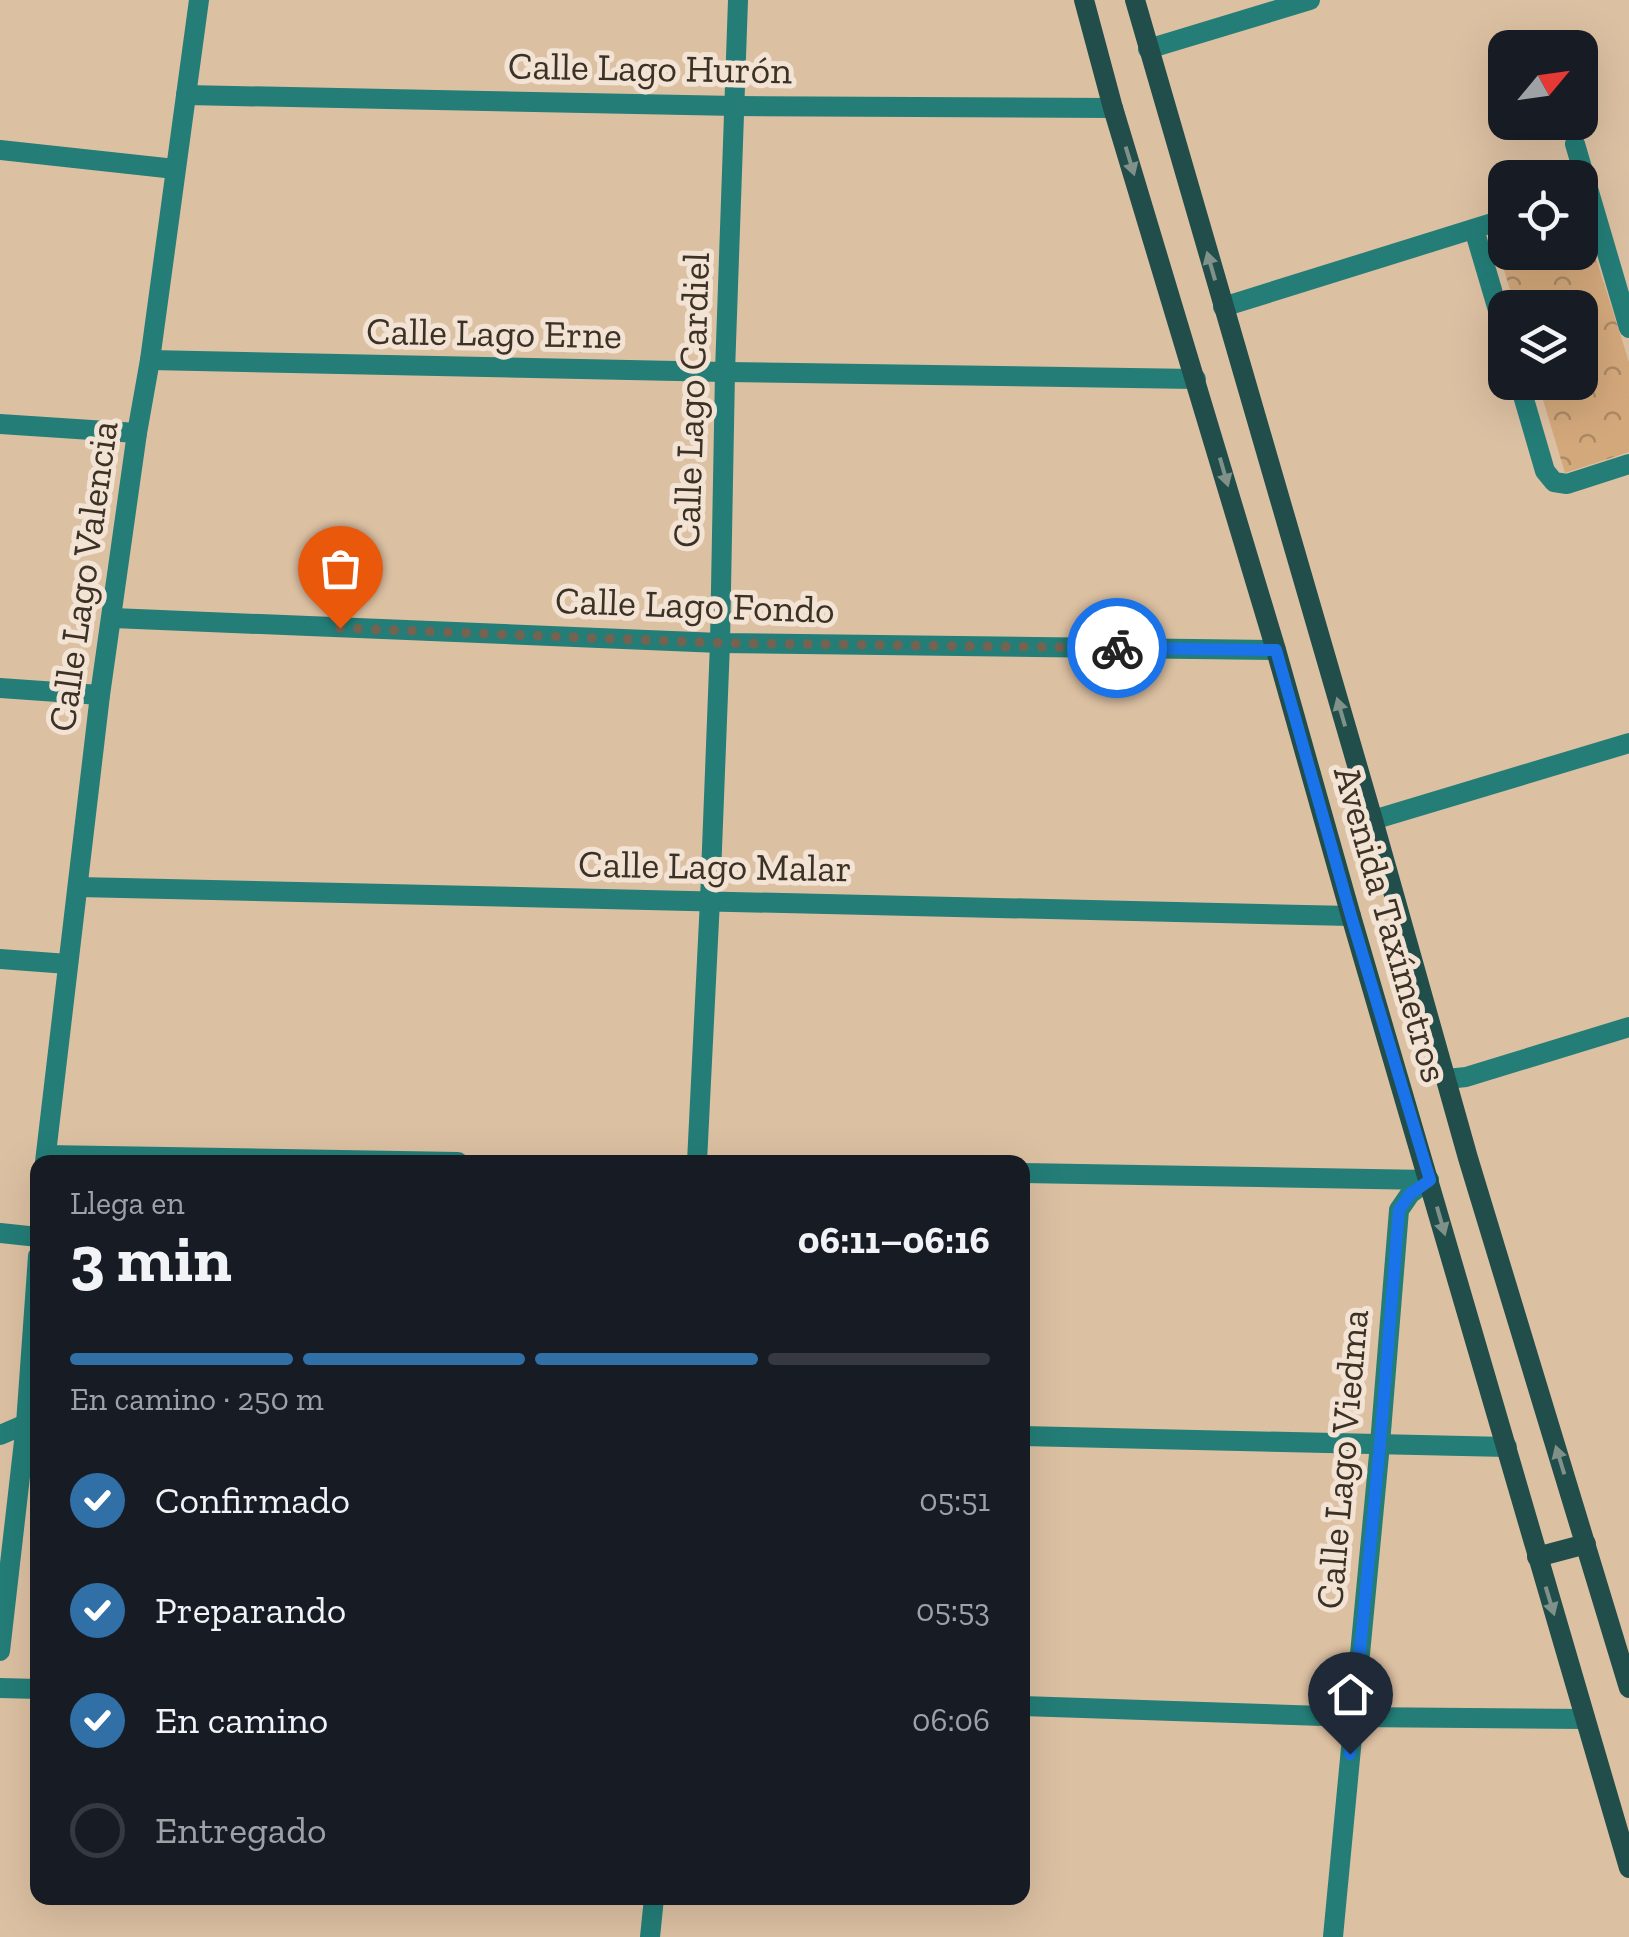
<!DOCTYPE html>
<html lang="es">
<head>
<meta charset="utf-8">
<style>
  :root { --surface:#171b24; --page:#20242c; --text:#f1f3f6; --muted:#9ea1a6; --line:#363941; --accent:#3170a7 }
  body { margin:0; font-family:"Zilla Slab",serif; background:var(--page); color:var(--text); height:100vh; display:flex; flex-direction:column; font-size:38px; white-space:nowrap }
  * { box-sizing:border-box; margin:0 }
  p { font-size:32px; color:var(--muted) }
  .icon { flex:none; width:55px; height:55px; fill:none; stroke:currentColor; stroke-width:2; stroke-linecap:round; stroke-linejoin:round }
  .map { position:relative; flex:1; overflow:hidden }
  .panel { position:absolute; left:30px; top:1155px; width:1000px; height:750px; display:flex; flex-direction:column; background:var(--surface); border-radius:20px; box-shadow:0 10px 40px #0002 }
  .panel>* { flex:none }
  .needle { width:65px; rotate:61deg }
  .tools { position:absolute; left:1488px; top:30px; display:grid; gap:20px }
  .tools a { display:grid; place-items:center; width:110px; height:110px; border-radius:20px; background:var(--surface); box-shadow:0 10px 40px #0002; font-size:50px }
  .pin { position:absolute; display:grid; place-items:center; width:85px; height:85px; color:#fff; margin:-102px -42px; border-radius:50% 50% 50% 0; rotate:-45deg; box-shadow:0 0 10px #0007 }
  .pin .icon { rotate:45deg }
  .courier { position:absolute; display:grid; place-items:center; width:100px; height:100px; margin:-50px; border:8px solid #1a73e8; border-radius:50%; background:#fff; color:#222; box-shadow:0 2px 12px #0007 }
  .headline em { font-style:normal; font-weight:700 }
  .headline div { display:flex; flex-direction:column-reverse }
  .headline { display:flex; align-items:center; justify-content:space-between; height:170px; padding:0 40px }
  h1 { font-size:65px; font-weight:700; line-height:75px }
  .bar { display:grid; grid-template-columns:repeat(4,1fr); gap:15px 10px; align-content:center; height:120px; padding:0 40px }
  .bar i { height:12px; border-radius:8px; background:var(--line) }
  .bar .on { background:var(--accent) }
  .bar p { grid-column:span 4 }
  ol { padding:0 40px; list-style:none }
  li { display:flex; align-items:center; gap:30px; height:110px }
  li p { margin-inline-start:auto }
  li .icon { padding:10px; border-radius:50%; background:var(--accent); color:#fff; stroke-width:4 }
  li:last-child { color:var(--muted) }
  li i { width:55px; height:55px; border:5px solid var(--line); border-radius:50% }
  .map>svg:first-child { display:block }
</style>
</head>
<body>
<div class="map">
<svg width="1629" height="1937" viewBox="0 0 1629 1937">
  <defs>
    <pattern id="forest-crowns" width="20" height="18" patternUnits="userSpaceOnUse" patternTransform="scale(2.5)"><rect width="20" height="18" fill="#d3a87b"/><path d="M2 6a3 3 0 1 1 6 0M12 15a3 3 0 1 1 6 0" fill="none" stroke="#ac8965"/></pattern>
  </defs>
  <rect width="100%" height="100%" fill="#dcc0a2"/>
  <polygon fill="url(#forest-crowns)" points="1580,208 1629,362 1629,452 1565,473 1538,383 1580,382 1580,308 1515,307 1497,246 1505,224 1505,252 1580,252"/>
  <g fill="none" stroke-linecap="round" stroke-linejoin="round">
    <g stroke="#247d77" stroke-width="20">
      <polyline points="1148,49 1310,0"/>
      <polyline points="186,95 736,106 1113,108"/>
      <polyline points="1575,144 1629,328"/>
      <polyline points="0,150 175,169"/>
      <polyline points="1474,229 1505,334"/>
      <polyline points="1223,307 1505,219"/>
      <polyline points="150,360 725,372 1196,379"/>
      <polyline points="1519,382 1545,471 1554,482 1567,484 1629,464"/>
      <polyline points="0,424 137,433"/>
      <polyline points="113,618 720,643 1276,650"/>
      <polyline points="0,688 100,695"/>
      <polyline points="1373,820 1629,743"/>
      <polyline points="78,887 1351,916"/>
      <polyline points="0,959 68,964"/>
      <polyline points="1447,1079 1466,1077 1629,1027"/>
      <polyline points="46,1155 458,1162"/>
      <polyline points="45,1162 100,695 137,433 150,360 199,0"/>
      <polyline points="697,1162 710,900 720,643 725,372 738,0"/>
      <polyline points="1022,1173 1429,1180"/>
      <polyline points="0,1233 38,1237"/>
      <polyline points="0,1435 26,1424 36,1424"/>
      <polyline points="1022,1436 1507,1447"/>
      <polyline points="0,1651 26,1424 38,1256"/>
      <polyline points="0,1688 38,1689"/>
      <polyline points="1022,1706 1353,1717 1585,1719"/>
      <polyline points="650,1937 654,1898"/>
      <polyline points="1333,1937 1380,1444 1399,1210 1410,1194 1429,1180"/>
    </g>
    <g stroke="#214e4a" stroke-width="20">
      <polyline points="1084,0 1113,108 1276,650 1351,916 1629,1868"/>
      <polyline points="1135,0 1373,820 1468,1158 1629,1688"/>
      <polyline points="1537,1557 1586,1544"/>
    </g>
  </g>
  <defs><path id="oneway-solid" d="M-6-.8H1V-3.2L6.5 0L1 3.2V.8H-6Z" transform="scale(2.5)"/></defs>
  <g fill="#7f9188">
    <use href="#oneway-solid" transform="translate(1130 161) rotate(73)"/>
    <use href="#oneway-solid" transform="translate(1211 266) rotate(-106)"/>
    <use href="#oneway-solid" transform="translate(1224 472) rotate(74)"/>
    <use href="#oneway-solid" transform="translate(1341 712) rotate(-106)"/>
    <use href="#oneway-solid" transform="translate(1441 1221) rotate(74)"/>
    <use href="#oneway-solid" transform="translate(1560 1460) rotate(-107)"/>
    <use href="#oneway-solid" transform="translate(1550 1601) rotate(73)"/>
  </g>
  <g fill="none" stroke-linecap="round" stroke-linejoin="round">
    <polyline stroke="#746351" stroke-width="10" stroke-dasharray="0 18" points="340,628 720,643 1117,648"/>
    <polyline stroke="#1a73e8" stroke-width="12" points="1117,648 1276,650 1351,916 1430,1180 1410,1194 1399,1210 1380,1444 1350,1754"/>
  </g>
  <g text-anchor="middle" dominant-baseline="central" stroke-width="10" stroke-linejoin="round" paint-order="stroke">
    <g font-size="38" fill="#3c3125" stroke="#f2e3d4">
      <text transform="translate(650 68) rotate(1)">Calle Lago Hurón</text>
      <text transform="translate(494 333) rotate(1)">Calle Lago Erne</text>
      <text transform="translate(691 400) rotate(-88)">Calle Lago Cardiel</text>
      <text transform="translate(83 576) rotate(-82)">Calle Lago Valencia</text>
      <text transform="translate(695 605) rotate(2)">Calle Lago Fondo</text>
      <text transform="translate(715 866) rotate(1)">Calle Lago Malar</text>
      <text transform="translate(1391 924) rotate(74)">Avenida Taxímetros</text>
      <text transform="translate(1342 1459) rotate(-85)">Calle Lago Viedma</text>
    </g>
  </g>
</svg>
<div class="tools">
<a><svg class="needle" viewBox="-14 -14 28 28"><path d="M0-13l5 13h-10z" fill="#e53935"/><path d="M0 13l5-13h-10z" fill="#9ea1a6"/></svg></a>
<a><svg class="icon" aria-label="locate" viewBox="0 0 24 24"><circle cx="12" cy="12" r="6"/><path d="M12 2v4M12 18v4M2 12h4M18 12h4"/></svg></a>
<a><svg class="icon" aria-label="layers" viewBox="0 0 24 24"><path d="M12 4l9 5-9 5-9-5zM3 14l9 5 9-5"/></svg></a>
</div>
<div class="pin" style="left:340px;top:628px;background:#ea580c"><svg class="icon" aria-label="bag" viewBox="0 0 24 24"><path d="M5 8h14l-1 12H6zM9 8a3 3 0 0 1 6 0"/></svg></div>
<div class="pin" style="left:1350px;top:1754px;background:#1f2937"><svg class="icon" aria-label="home" viewBox="0 0 24 24"><path d="M3 11l9-7 9 7M6 9v11h12V9"/></svg></div>
<div class="courier" style="left:1117px;top:648px"><svg class="icon" aria-label="bike" viewBox="0 0 24 24"><circle cx="6" cy="16" r="4"/><circle cx="18" cy="16" r="4"/><path d="M6 16l4-8h5l3 8M10 8l3 8H6M13 5h3"/></svg></div>
<section class="panel">
<div class="headline"><div><h1>3 min</h1><p>Llega en</p></div><em>06:11–06:16</em></div>
<div class="bar"><i class="on"></i><i class="on"></i><i class="on"></i><i></i><p>En camino · 250 m</p></div>
<ol>
<li><svg class="icon" aria-label="check" viewBox="0 0 24 24"><path d="M5 12l5 5 9-10"/></svg>Confirmado<p>05:51</p></li>
<li><svg class="icon" aria-label="check" viewBox="0 0 24 24"><path d="M5 12l5 5 9-10"/></svg>Preparando<p>05:53</p></li>
<li><svg class="icon" aria-label="check" viewBox="0 0 24 24"><path d="M5 12l5 5 9-10"/></svg>En camino<p>06:06</p></li>
<li><i></i>Entregado</li>
</ol>
</section>
</div>
</body>
</html>
